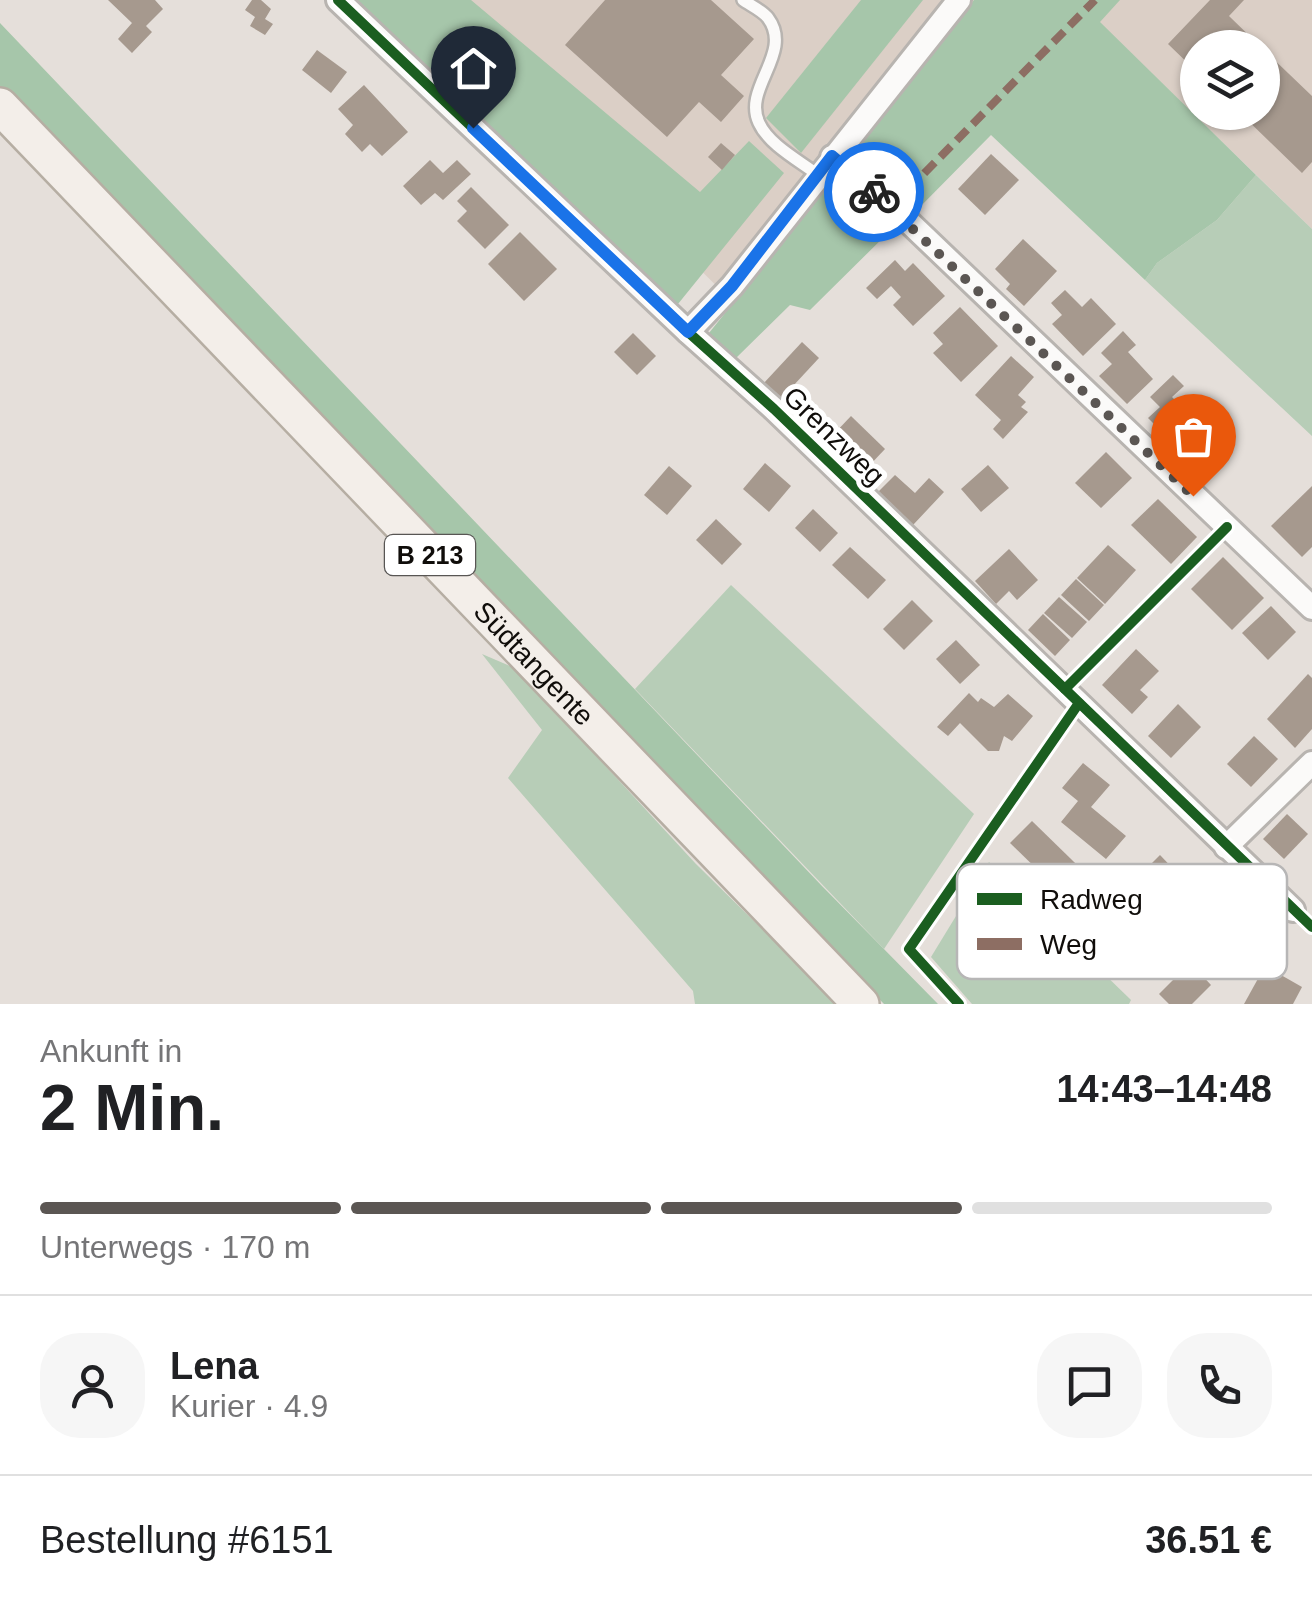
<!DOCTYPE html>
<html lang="de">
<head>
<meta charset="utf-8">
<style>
  :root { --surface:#fff; --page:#f6f6f6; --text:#202124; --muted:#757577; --line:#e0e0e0; --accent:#5b5653 }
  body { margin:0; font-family:Arial,sans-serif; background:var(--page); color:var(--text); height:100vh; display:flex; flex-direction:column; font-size:38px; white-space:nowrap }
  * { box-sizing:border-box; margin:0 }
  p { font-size:32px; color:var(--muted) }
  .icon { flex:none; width:55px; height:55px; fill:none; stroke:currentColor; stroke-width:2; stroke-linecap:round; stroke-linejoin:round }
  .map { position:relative; height:1004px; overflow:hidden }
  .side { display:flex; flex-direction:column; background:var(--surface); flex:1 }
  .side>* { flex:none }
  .controls { position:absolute; left:1180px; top:30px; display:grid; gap:20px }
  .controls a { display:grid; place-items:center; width:100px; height:100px; border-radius:50%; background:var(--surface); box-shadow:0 2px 8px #0004; font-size:50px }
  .pin { position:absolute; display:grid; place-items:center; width:85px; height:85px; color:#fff; margin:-102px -42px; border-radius:50% 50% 50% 0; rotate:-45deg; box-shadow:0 0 10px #0007 }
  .pin .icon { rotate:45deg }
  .courier { position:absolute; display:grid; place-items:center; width:100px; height:100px; margin:-50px; border:8px solid #1a73e8; border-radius:50%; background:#fff; color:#222; box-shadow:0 2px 12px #0007 }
  .overview em { font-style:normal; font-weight:700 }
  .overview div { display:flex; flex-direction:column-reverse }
  .overview { display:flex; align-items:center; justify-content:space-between; height:170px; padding:0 40px }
  h1 { font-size:65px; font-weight:700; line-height:75px }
  .bar { display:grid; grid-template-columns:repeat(4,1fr); gap:15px 10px; align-content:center; height:120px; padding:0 40px }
  .bar i { height:12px; border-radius:8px; background:var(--line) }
  .bar .on { background:var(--accent) }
  .bar p { grid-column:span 4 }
  .line { display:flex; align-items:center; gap:25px; padding:0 40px; border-top:2px solid var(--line) }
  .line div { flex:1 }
  .round { display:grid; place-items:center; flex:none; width:105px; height:105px; border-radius:40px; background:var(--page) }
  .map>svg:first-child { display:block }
</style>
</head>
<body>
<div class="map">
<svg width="1312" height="1004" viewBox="0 0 1312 1004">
  <rect width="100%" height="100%" fill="#e5dfda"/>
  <g fill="#dbcfc6" fill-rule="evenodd">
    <polygon points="427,0 1002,0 745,314"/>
    <path d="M1075 0H1312V229L1099 22ZM1198 48H1262V112H1198Z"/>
  </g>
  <g fill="#b7cdb7">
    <polygon points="1256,175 1312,229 1312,436 1145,280 1157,263 1217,220"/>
    <polygon points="731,585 974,814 884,949 635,689"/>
    <polygon points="482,654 515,668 696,864 838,1004 695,1004 693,991 508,778 542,730"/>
    <polygon points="989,862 1131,1000 1129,1004 972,1004 931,957"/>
  </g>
  <g fill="#a6c6aa">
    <polygon points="355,0 471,0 700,192 749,141 784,173 678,304"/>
    <polygon points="861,0 923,0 801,153 766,118"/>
    <polygon points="974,0 1120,0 1100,22 1256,175 1217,220 1157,263 1145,280 991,135 912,215 849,159"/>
    <polygon points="0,23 821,885 938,1004 884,1004 0,90"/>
    <polygon points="838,173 896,225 810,310 790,305 736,358 709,333"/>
  </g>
  <g fill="#a6998e">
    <polygon points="108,0 155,0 163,9 146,26 152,32 132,53 118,39 132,23"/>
    <polygon points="252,0 261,0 271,9 265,19 273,24 265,35 250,26 255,17 245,10"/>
    <polygon points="605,0 711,0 754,39 721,75 744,96 721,122 699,102 667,137 565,45"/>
    <polygon points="1210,0 1244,0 1229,16 1262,48 1198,48 1198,73 1168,44"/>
    <polygon points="1262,48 1312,96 1312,162 1302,173 1239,112 1262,112"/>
    <polygon points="317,50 347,72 331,93 302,70"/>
    <polygon points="364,85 408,132 382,156 370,144 362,152 345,134 353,125 338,109"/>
    <polygon points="721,143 735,155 722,170 708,157"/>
    <polygon points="991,154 1019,180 985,215 958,189"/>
    <polygon points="430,160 443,173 457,160 471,174 443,200 435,193 421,205 403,186"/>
    <polygon points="471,187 509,225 485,249 457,221 467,211 457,201"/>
    <polygon points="520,232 557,269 524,301 488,264"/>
    <polygon points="1023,239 1057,271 1024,306 1006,289 1010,284 995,269"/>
    <polygon points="895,260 905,271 913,263 945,296 913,326 893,305 901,297 891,286 877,299 866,288"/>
    <polygon points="1065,290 1082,307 1091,298 1116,324 1083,356 1052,324 1062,315 1051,303"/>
    <polygon points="960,307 998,346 961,382 933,353 943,344 933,333"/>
    <polygon points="1123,331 1136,345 1128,352 1153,379 1127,404 1099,376 1112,364 1101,353"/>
    <polygon points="633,333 656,356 637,375 614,352"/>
    <polygon points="802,342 819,358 780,400 763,384"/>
    <polygon points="1011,356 1034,377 1018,395 1026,402 1021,407 1028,412 1003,439 993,429 1001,420 975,395"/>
    <polygon points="1173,375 1184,386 1172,397 1198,424 1176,446 1148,418 1160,407 1150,397"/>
    <polygon points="851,416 885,449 868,467 833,435"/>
    <polygon points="1106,452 1132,478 1101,508 1075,483"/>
    <polygon points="765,463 791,486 769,512 743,489"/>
    <polygon points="988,465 1009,488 981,512 961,489"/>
    <polygon points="669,466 692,486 667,515 644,495"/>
    <polygon points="895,475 915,493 929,478 944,492 913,525 878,492"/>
    <polygon points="1312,486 1312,547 1302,557 1271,526"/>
    <polygon points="1158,499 1197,537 1171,564 1131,525"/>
    <polygon points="813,509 838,533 820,552 795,528"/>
    <polygon points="716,519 742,544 722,565 696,540"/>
    <polygon points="1108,545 1136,570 1105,604 1077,578"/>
    <polygon points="850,547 886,580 868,599 832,565"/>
    <polygon points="1009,549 1038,580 1017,600 1009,591 996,604 975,581"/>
    <polygon points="1223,557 1264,598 1232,630 1191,589"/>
    <polygon points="1076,579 1104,605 1089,621 1061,595"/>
    <polygon points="1059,597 1087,622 1072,638 1044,613"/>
    <polygon points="912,600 933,621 904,650 883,629"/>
    <polygon points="1271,606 1296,632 1268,660 1242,633"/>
    <polygon points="1043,614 1070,640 1055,656 1028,630"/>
    <polygon points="956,640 980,665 960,684 936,659"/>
    <polygon points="1136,649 1159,671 1140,690 1148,697 1132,714 1102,685"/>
    <polygon points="1308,674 1312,678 1312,729 1295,748 1267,719"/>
    <polygon points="969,693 978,702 981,698 994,707 1008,694 1033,716 1012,741 1004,736 999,751 988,751 960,723 948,736 937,727"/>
    <polygon points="1178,704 1201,727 1171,758 1148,736"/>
    <polygon points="1254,736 1278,759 1251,787 1227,764"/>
    <polygon points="1083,763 1110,785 1091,807 1126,836 1106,859 1061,822 1078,801 1062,788"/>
    <polygon points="1287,814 1308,834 1284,859 1263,839"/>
    <polygon points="1032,821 1152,938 1130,960 1010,843"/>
    <polygon points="1160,855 1181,877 1164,895 1142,873"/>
    <polygon points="1189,947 1205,964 1198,971 1211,985 1192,1004 1169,1004 1159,994 1181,972 1172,963"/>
    <polygon points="1265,966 1302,987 1293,1004 1244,1004"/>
  </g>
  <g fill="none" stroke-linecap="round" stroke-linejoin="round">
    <defs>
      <path id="lane" d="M743 0C750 5 763 11 768 18 794 53 742 88 759 123 769 145 800 161 818 175"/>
      <g id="street">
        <polyline points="338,0 688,332 774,409 1293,910"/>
        <polyline points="832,157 892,206 1312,608"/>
        <polyline points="688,332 732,286 959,0"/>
        <polyline points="1226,847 1312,763"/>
      </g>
      <g id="primary">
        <path id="s1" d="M0 106 861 1004"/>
      </g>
    </defs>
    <use href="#lane" stroke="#b8b4b0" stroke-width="16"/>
    <use href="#street" stroke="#b8b4b0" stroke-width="28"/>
    <use href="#primary" stroke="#b6aea3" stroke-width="40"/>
    <use href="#lane" stroke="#fbfaf9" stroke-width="11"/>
    <use href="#street" stroke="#fbfaf9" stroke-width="22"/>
    <use href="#primary" stroke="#f3eee9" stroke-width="35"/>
    <polyline stroke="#8d6e63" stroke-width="8" stroke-dasharray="15 8" stroke-linecap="butt" points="892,206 1095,0"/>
    <defs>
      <g id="cycleway">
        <polyline points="338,0 688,332 774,409 1312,927"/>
        <polyline points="1065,689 1227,527"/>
        <polyline points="959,1004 909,949 1079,703"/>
      </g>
    </defs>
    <use href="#cycleway" stroke="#fff" stroke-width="16"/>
    <use href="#cycleway" stroke="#1b5e20" stroke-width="10"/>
  </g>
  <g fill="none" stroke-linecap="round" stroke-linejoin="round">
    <polyline stroke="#5b5653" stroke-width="10" stroke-dasharray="0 18" points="874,192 1193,496"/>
    <polyline stroke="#1a73e8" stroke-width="12" points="473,128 688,332 732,286 832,156 874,192"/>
  </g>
  <g text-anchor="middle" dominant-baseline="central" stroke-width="10" stroke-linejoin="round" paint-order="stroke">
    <rect fill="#fff" stroke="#585654" stroke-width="2.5" x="385" y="535" width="90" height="40" rx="8"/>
    <g font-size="25" font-weight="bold" fill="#100d0a">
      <text x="430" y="555">B 213</text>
    </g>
    <g font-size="28" fill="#100d0a" stroke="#fff">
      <text transform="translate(834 436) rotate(44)">Grenzweg</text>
      <text stroke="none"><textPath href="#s1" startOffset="772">Südtangente</textPath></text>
    </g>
  </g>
  <rect x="957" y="864" width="330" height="115" rx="15" fill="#fff" stroke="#b7b6b6" stroke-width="2.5"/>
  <rect x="977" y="893" width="45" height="12" fill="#1b5e20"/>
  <rect x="977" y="938" width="45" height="12" fill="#8d6e63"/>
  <g font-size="28" fill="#100d0a">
    <text x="1040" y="909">Radweg</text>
    <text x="1040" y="954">Weg</text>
  </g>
</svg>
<div class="controls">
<a><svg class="icon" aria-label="layers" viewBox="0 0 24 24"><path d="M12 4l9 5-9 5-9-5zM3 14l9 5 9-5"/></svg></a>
</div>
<div class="pin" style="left:1193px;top:496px;background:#ea580c"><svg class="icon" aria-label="bag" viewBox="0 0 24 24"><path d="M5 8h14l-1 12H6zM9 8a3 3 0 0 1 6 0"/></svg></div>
<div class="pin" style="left:473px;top:128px;background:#1f2937"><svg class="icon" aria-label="home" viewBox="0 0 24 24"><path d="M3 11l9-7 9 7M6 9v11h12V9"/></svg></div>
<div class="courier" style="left:874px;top:192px"><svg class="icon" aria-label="bike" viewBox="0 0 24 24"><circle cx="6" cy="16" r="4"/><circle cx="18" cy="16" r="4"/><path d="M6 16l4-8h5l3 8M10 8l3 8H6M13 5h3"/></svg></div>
</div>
<section class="side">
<div class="overview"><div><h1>2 Min.</h1><p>Ankunft in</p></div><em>14:43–14:48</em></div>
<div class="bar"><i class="on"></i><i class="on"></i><i class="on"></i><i></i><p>Unterwegs · 170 m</p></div>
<div class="line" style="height:180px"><a class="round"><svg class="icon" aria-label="person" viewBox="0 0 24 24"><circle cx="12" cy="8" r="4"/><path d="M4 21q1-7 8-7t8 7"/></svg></a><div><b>Lena</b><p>Kurier · 4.9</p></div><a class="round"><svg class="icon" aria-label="chat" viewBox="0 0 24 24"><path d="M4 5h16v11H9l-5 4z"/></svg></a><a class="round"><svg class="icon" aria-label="phone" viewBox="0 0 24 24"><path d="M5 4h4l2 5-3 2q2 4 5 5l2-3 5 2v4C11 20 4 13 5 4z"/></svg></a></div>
<div class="line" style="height:130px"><div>Bestellung #6151</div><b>36.51 €</b></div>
</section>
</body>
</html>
